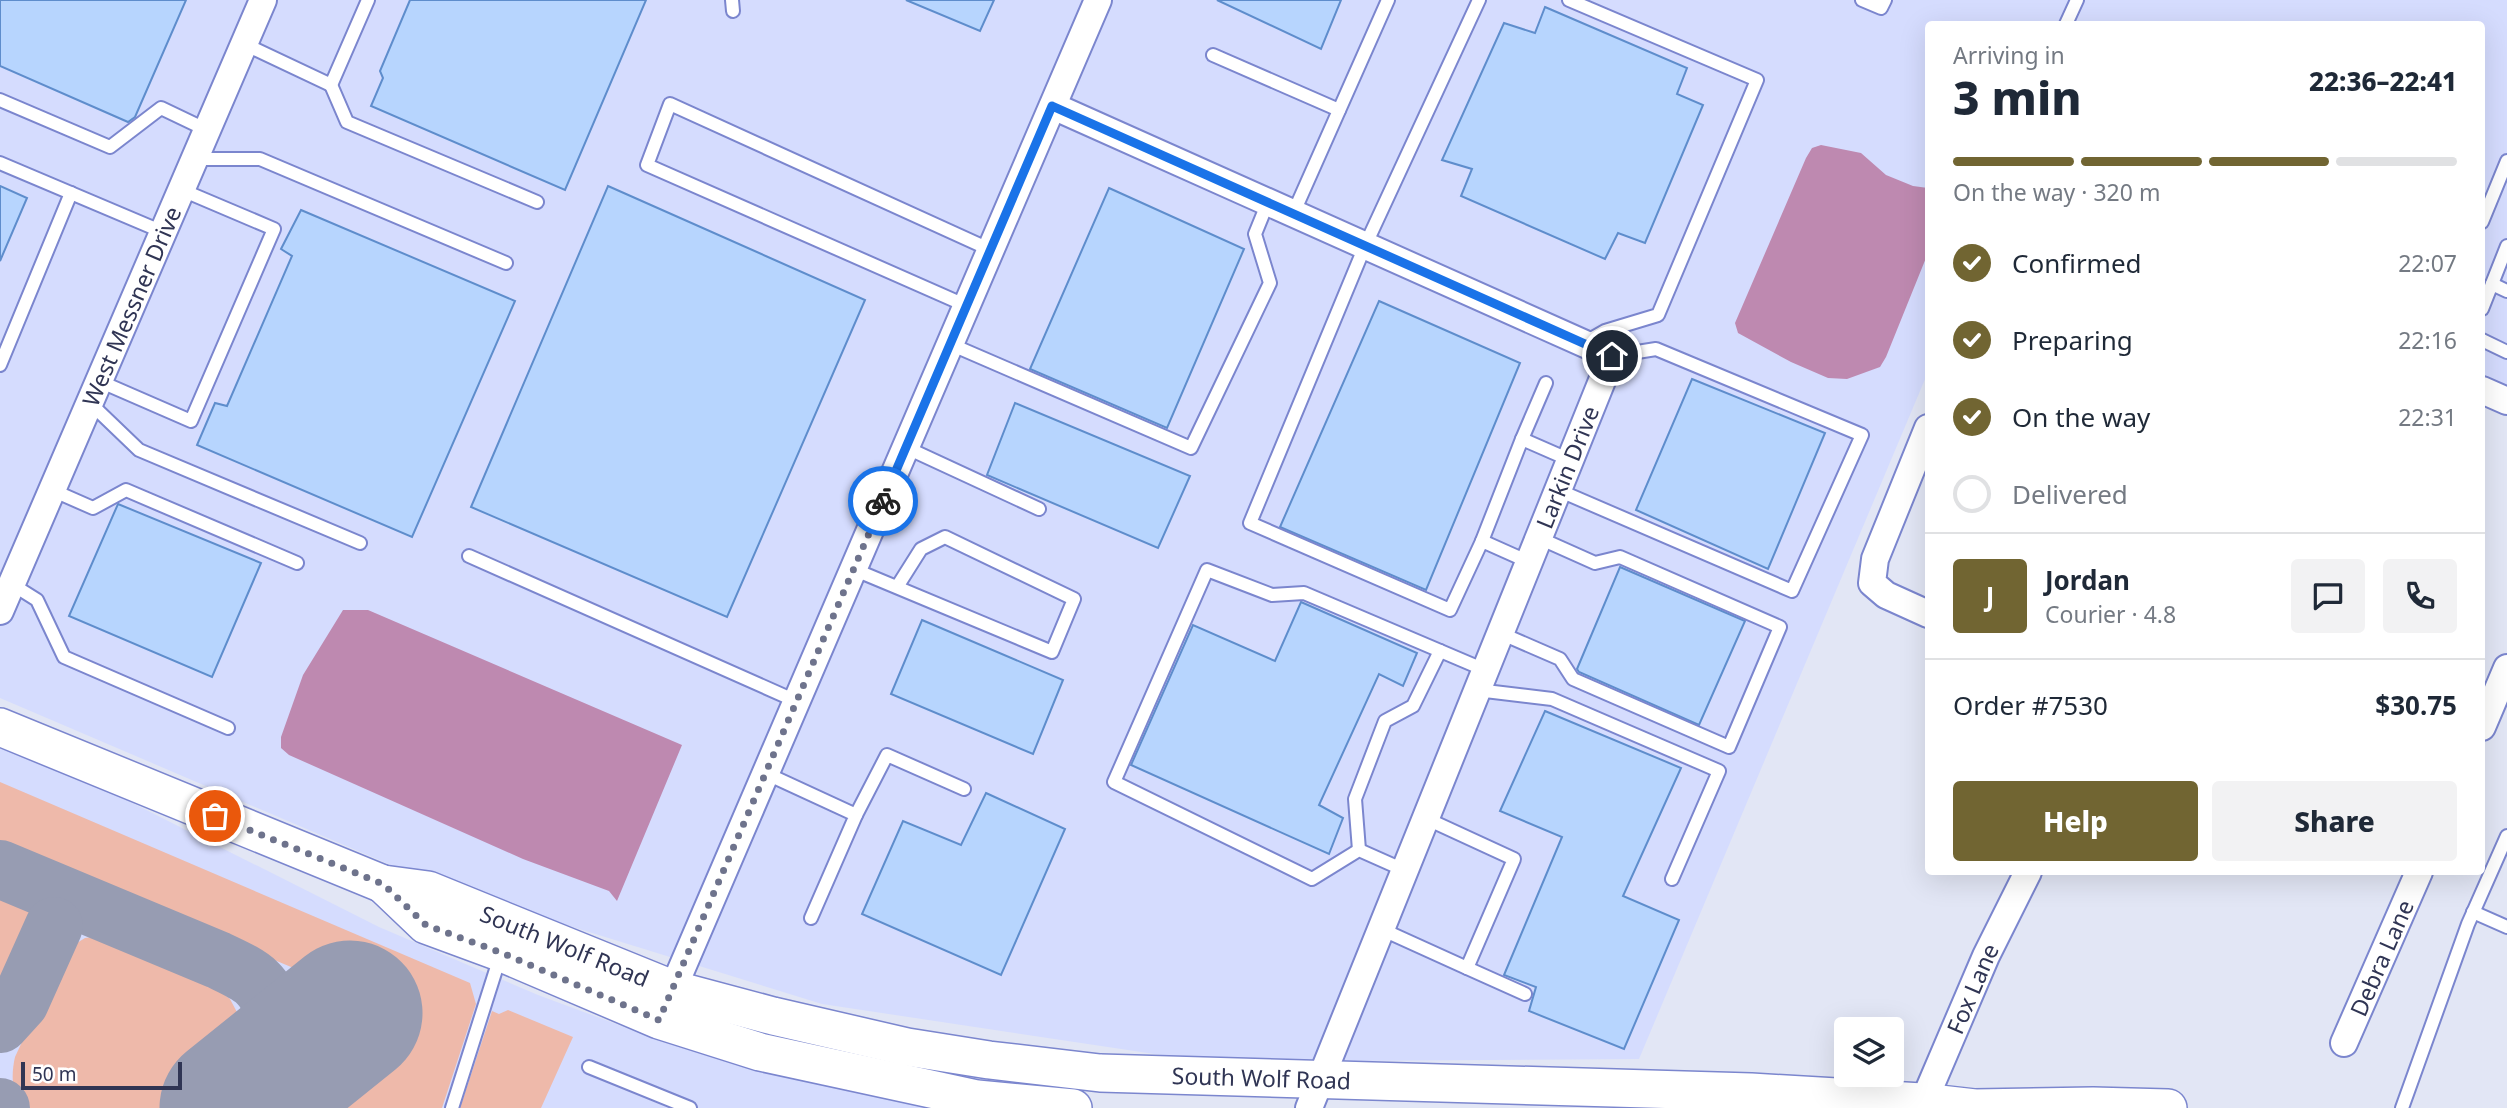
<!DOCTYPE html>
<html lang="en">
<head>
<meta charset="utf-8">
<style>
  :root { --surface:#fff; --page:#f2f2f3; --text:#1f2937; --muted:#747a83; --line:#e0e1e3; --accent:#716532 }
  body { margin:0; font-family:"Noto Sans",sans-serif; background:var(--page); color:var(--text); height:100vh; display:flex; flex-direction:column; font-size:26px; white-space:nowrap }
  * { box-sizing:border-box; margin:0 }
  p { font-size:23px; color:var(--muted) }
  .icon { flex:none; width:38px; height:38px; fill:none; stroke:currentColor; stroke-width:2; stroke-linecap:round; stroke-linejoin:round }
  .map { position:relative; flex:1; overflow:hidden }
  .side { position:absolute; left:1925px; top:21px; width:560px; height:854px; display:flex; flex-direction:column; background:var(--surface); border-radius:7px; box-shadow:0 7px 28px #0002 }
  .side>* { flex:none }
  .controls { position:absolute; left:1834px; top:1017px; display:grid; gap:14px }
  .controls a { display:grid; place-items:center; width:70px; height:70px; border-radius:7px; background:var(--surface); box-shadow:0 7px 28px #0002; font-size:35px }
  .scale { position:absolute; left:21px; bottom:18px; width:161px; box-sizing:border-box; padding-left:7px; border:4px solid #303554; border-top:0; font-size:19px; line-height:24px; white-space:nowrap; color:#303554; -webkit-text-stroke:5px #fff; paint-order:stroke }
  .pin { position:absolute; display:grid; place-items:center; width:60px; height:60px; color:#fff; margin:-30px; border:4px solid #fff; border-radius:50%; box-shadow:0 2px 7px #0007 }
  .courier { position:absolute; display:grid; place-items:center; width:70px; height:70px; margin:-35px; border:5px solid #1a73e8; border-radius:50%; background:#fff; color:#222; box-shadow:0 2px 9px #0007 }
  .summary em { font-style:normal; font-weight:800 }
  .summary div { display:flex; flex-direction:column-reverse }
  .summary { display:flex; align-items:center; justify-content:space-between; height:119px; padding:0 28px }
  h1 { font-size:46px; font-weight:800; line-height:52px }
  .bar { display:grid; grid-template-columns:repeat(4,1fr); gap:10px 7px; align-content:center; height:84px; padding:0 28px }
  .bar i { height:9px; border-radius:5px; background:var(--line) }
  .bar .active { background:var(--accent) }
  .bar p { grid-column:span 4 }
  .line { display:flex; align-items:center; gap:18px; padding:0 28px; border-top:2px solid var(--line) }
  .line div { flex:1 }
  .round { display:grid; place-items:center; flex:none; width:74px; height:74px; border-radius:7px; background:var(--page) }
  ol { padding:0 28px; list-style:none }
  li { display:flex; align-items:center; gap:21px; height:77px }
  li p { margin-inline-start:auto }
  li .icon { padding:7px; border-radius:50%; background:var(--accent); color:#fff; stroke-width:4 }
  li:last-child { color:var(--muted) }
  li i { width:38px; height:38px; border:4px solid var(--line); border-radius:50% }
  .action { display:flex; gap:14px; margin-top:auto; padding:14px 28px }
  .action a { flex:1; height:80px; border-radius:7px; background:var(--accent); color:#fff; font-size:28px; font-weight:800; line-height:80px; text-align:center }
  .action a+a { background:var(--page); color:var(--text) }
  .map>svg:first-child { display:block }
</style>
</head>
<body>
<div class="map">
<svg width="2507" height="1108" viewBox="0 0 2507 1108">
  <rect width="100%" height="100%" fill="#e2e6f5"/>
  <g fill="#d5dcfe">
    <polygon points="0,0 2507,0 2507,388 2482,377 2482,24 1928,24 1928,372 1639,1059 1208,1062 822,1004 440,886 0,698"/>
    <polygon points="0,741 51,762 379,927 538,995 670,1044 752,1067 830,1087 942,1108 0,1108"/>
  </g>
  <g fill="#eeb9aa">
    <polygon points="0,782 470,983 476,1004 442,1108 288,1108 373,1039 327,982 0,845"/>
    <path d="M0 894C11 898 27 903 32 914 40 930 13 974 5 991L0 995Z"/>
    <path d="M100 936 210 984 230 999 239 1016 240 1036 236 1051 225 1064 171 1108H24C11 1094 11 1075 15 1057L64 951 85 938Z"/>
    <polygon points="508,1010 573,1037 541,1108 460,1108 492,1011 499,1014"/>
  </g>
  <g fill="#be89b0">
    <polygon points="1821,145 1861,153 1886,175 1913,186 1928,188 1928,253 1886,357 1880,367 1847,379 1828,378 1791,362 1738,333 1735,323 1806,158 1812,148"/>
    <polygon points="343,610 368,610 682,745 617,901 609,891 523,859 289,755 281,748 281,737 303,675"/>
  </g>
  <g fill="none" stroke-linecap="round" stroke-linejoin="round">
    <g stroke="#979cb2" stroke-width="58">
      <path d="M0 869 218 960C249 975 267 981 275 1018 277 1027 278 1041 274 1049 265 1068 249 1086 238 1103"/>
      <polyline points="0,1024 20,1002 54,926"/>
      <polyline points="0,1107 1,1108"/>
    </g>
    <polyline stroke="#979cb2" stroke-width="145" points="232,1108 350,1013"/>
  </g>
  <g fill="#b7d5fe" stroke="#5e8dcc" stroke-width="2">
    <polygon points="0,0 186,0 135,117 128,122 0,66"/>
    <polygon points="410,0 646,0 565,190 371,106 383,78 380,71"/>
    <polygon points="906,0 994,0 980,31"/>
    <polygon points="1217,0 1341,0 1321,49"/>
    <polygon points="1545,7 1687,68 1677,94 1703,105 1645,243 1618,233 1605,259 1461,196 1472,169 1442,160 1504,23 1535,33"/>
    <polygon points="0,186 27,198 0,261"/>
    <polygon points="608,186 865,300 727,617 471,507"/>
    <polygon points="1109,188 1244,249 1167,428 1030,369"/>
    <polygon points="301,210 515,301 412,537 197,445 215,403 227,406 292,256 281,249"/>
    <polygon points="1379,301 1520,363 1426,590 1280,527"/>
    <polygon points="1692,379 1825,433 1768,569 1636,510"/>
    <polygon points="1015,403 1190,476 1158,548 987,475"/>
    <polygon points="118,504 261,563 212,677 69,616"/>
    <polygon points="1620,567 1745,621 1699,725 1579,672 1577,669"/>
    <polygon points="1301,602 1417,653 1403,686 1379,674 1319,805 1343,818 1329,854 1131,765 1193,625 1275,661"/>
    <polygon points="922,620 1063,680 1033,754 891,694"/>
    <polygon points="1545,711 1681,768 1623,896 1679,920 1624,1049 1529,1011 1536,987 1504,975 1562,837 1500,811"/>
    <polygon points="986,793 1065,829 1001,975 862,914 903,821 961,845"/>
  </g>
  <g fill="none" stroke-linecap="round" stroke-linejoin="round">
    <defs>
      <g id="lane">
        <polyline points="732,0 733,11"/>
        <polyline points="1479,0 1365,246 1250,523 1450,610 1482,541 1529,562"/>
        <polyline points="1569,0 1757,80 1658,315 1605,331 1584,343"/>
        <polyline points="1862,0 1881,8 1885,0"/>
        <polyline points="2066,24 2077,0"/>
        <polyline points="244,44 331,85 368,0"/>
        <polyline points="1213,55 1339,110"/>
        <polyline points="331,85 347,122 537,202"/>
        <polyline points="0,100 110,147 161,108 207,130"/>
        <polyline points="195,159 260,159 506,263"/>
        <polyline points="0,163 163,232"/>
        <polyline points="1293,214 1388,0"/>
        <polyline points="2482,222 2507,161"/>
        <polyline points="2492,284 2507,291"/>
        <polyline points="967,306 647,165 670,104 991,250"/>
        <polyline points="2482,309 2507,246"/>
        <polyline points="2482,340 2507,352"/>
        <polyline points="950,344 1191,448 1270,283 1255,234 1268,202"/>
        <polyline points="0,365 71,193"/>
        <polyline points="99,381 191,421 274,229 182,190"/>
        <polyline points="90,403 139,450 360,543"/>
        <polyline points="1522,439 1546,383"/>
        <polyline points="905,447 1039,509"/>
        <polyline points="52,490 93,508 126,490 297,563"/>
        <polyline points="1558,490 1792,591 1862,435 1656,349 1612,356"/>
        <polyline points="1482,541 1522,439 1570,460"/>
        <polyline points="469,556 796,701"/>
        <polyline points="853,569 1052,652 1074,599 945,537 921,549 897,587"/>
        <polyline points="10,583 37,600 64,657 228,728"/>
        <polyline points="1500,633 1560,659 1573,679 1729,747 1780,627 1620,557 1595,563 1539,538"/>
        <polyline points="1477,690 1552,699 1719,771 1672,879"/>
        <polyline points="765,773 856,815 811,918"/>
        <polyline points="856,815 887,755 964,789"/>
        <polyline points="1359,850 1355,799 1385,721 1413,706 1440,651"/>
        <polyline points="1404,870 1359,850 1312,879 1114,782 1207,570 1272,595 1304,593 1485,670"/>
        <polyline points="2473,912 2507,927"/>
        <polyline points="1381,929 1467,968 1514,859 1425,818"/>
        <polyline points="1467,968 1525,994"/>
        <polyline points="589,1067 690,1108"/>
        <polyline points="452,1108 500,957"/>
        <polyline points="2402,1108 2468,924 2507,836"/>
      </g>
      <g id="street">
        <polyline points="1053,106 1612,356 1309,1108"/>
        <polyline points="2482,390 2507,401"/>
        <polyline points="1928,428 1875,559 1872,583 1886,595 1928,614"/>
        <path id="s1" d="M0 611 263 0"/>
        <polyline points="2482,727 2507,668"/>
        <polyline points="666,1005 1098,0"/>
        <path id="s2" d="M2344 1043 2419 872"/>
        <path id="s3" d="M1921 1108 1986 956 2028 872"/>
      </g>
      <g id="secondary">
        <path id="s4" d="M0 727 383 884 428 890 672 989 773 1016 907 1047 989 1060 1100 1073 1751 1092 1922 1102 1975 1108 2093 1106 2168 1108"/>
        <polyline points="383,884 426,925 502,953 659,1020 760,1052 977,1099 1073,1108"/>
      </g>
    </defs>
    <use href="#lane" stroke="#7b86ce" stroke-width="16"/>
    <use href="#street" stroke="#7b86ce" stroke-width="30"/>
    <use href="#secondary" stroke="#7b86ce" stroke-width="40"/>
    <use href="#lane" stroke="#fff" stroke-width="12"/>
    <use href="#street" stroke="#fff" stroke-width="26"/>
    <use href="#secondary" stroke="#fff" stroke-width="37"/>
  </g>
  <g fill="none" stroke-linecap="round" stroke-linejoin="round">
    <polyline stroke="#6e738c" stroke-width="7" stroke-dasharray="0 12.6" points="215,816 383,884 426,925 502,953 659,1020 883,501"/>
    <polyline stroke="#1a73e8" stroke-width="9" points="883,501 1052,106 1612,356"/>
  </g>
  <g text-anchor="middle" dominant-baseline="central" stroke-width="5" stroke-linejoin="round" paint-order="stroke">
    <g font-size="23" fill="#303554" stroke="#fff">
      <text stroke="none"><textPath href="#s1" startOffset="332">West Messner Drive</textPath></text>
      <text transform="translate(1567 467) rotate(-68)">Larkin Drive</text>
      <text stroke="none"><textPath href="#s4" startOffset="607">South Wolf Road</textPath></text>
      <text stroke="none"><textPath href="#s2" startOffset="93">Debra Lane</textPath></text>
      <text stroke="none"><textPath href="#s3" startOffset="130">Fox Lane</textPath></text>
      <text stroke="none"><textPath href="#s4" startOffset="1321">South Wolf Road</textPath></text>
    </g>
  </g>
</svg>
<div class="controls">
<a><svg class="icon" aria-label="layers" viewBox="0 0 24 24"><path d="M12 4l9 5-9 5-9-5zM3 14l9 5 9-5"/></svg></a>
</div>
<div class="scale">50 m</div>
<div class="pin" style="left:215px;top:816px;background:#ea580c"><svg class="icon" aria-label="bag" viewBox="0 0 24 24"><path d="M5 8h14l-1 12H6zM9 8a3 3 0 0 1 6 0"/></svg></div>
<div class="pin" style="left:1612px;top:356px;background:#1f2937"><svg class="icon" aria-label="home" viewBox="0 0 24 24"><path d="M3 11l9-7 9 7M6 9v11h12V9"/></svg></div>
<div class="courier" style="left:883px;top:501px"><svg class="icon" aria-label="bike" viewBox="0 0 24 24"><circle cx="6" cy="16" r="4"/><circle cx="18" cy="16" r="4"/><path d="M6 16l4-8h5l3 8M10 8l3 8H6M13 5h3"/></svg></div>
<section class="side">
<div class="summary"><div><h1>3 min</h1><p>Arriving in</p></div><em>22:36–22:41</em></div>
<div class="bar"><i class="active"></i><i class="active"></i><i class="active"></i><i></i><p>On the way · 320 m</p></div>
<ol>
<li><svg class="icon" aria-label="check" viewBox="0 0 24 24"><path d="M5 12l5 5 9-10"/></svg>Confirmed<p>22:07</p></li>
<li><svg class="icon" aria-label="check" viewBox="0 0 24 24"><path d="M5 12l5 5 9-10"/></svg>Preparing<p>22:16</p></li>
<li><svg class="icon" aria-label="check" viewBox="0 0 24 24"><path d="M5 12l5 5 9-10"/></svg>On the way<p>22:31</p></li>
<li><i></i>Delivered</li>
</ol>
<div class="line" style="height:126px"><b class="round" style="background:var(--accent);color:#fff">J</b><div><b>Jordan</b><p>Courier · 4.8</p></div><a class="round"><svg class="icon" aria-label="chat" viewBox="0 0 24 24"><path d="M4 5h16v11H9l-5 4z"/></svg></a><a class="round"><svg class="icon" aria-label="phone" viewBox="0 0 24 24"><path d="M5 4h4l2 5-3 2q2 4 5 5l2-3 5 2v4C11 20 4 13 5 4z"/></svg></a></div>
<div class="line" style="height:91px"><div>Order #7530</div><b>$30.75</b></div>
<div class="action"><a>Help</a><a>Share</a></div>
</section>
</div>
</body>
</html>
